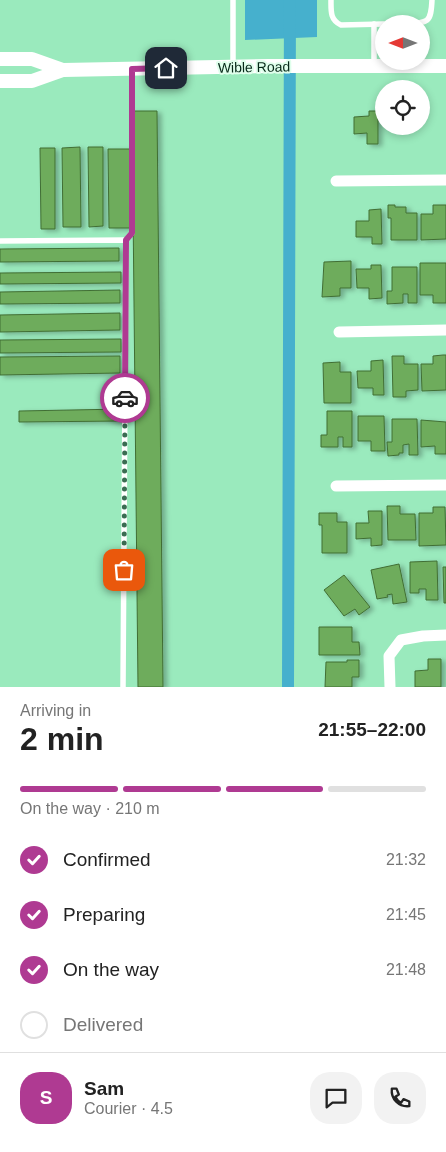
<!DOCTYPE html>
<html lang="en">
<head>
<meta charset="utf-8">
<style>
  :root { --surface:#fff; --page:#f2f2f2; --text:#222; --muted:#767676; --line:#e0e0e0; --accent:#af3a92 }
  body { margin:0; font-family:Arial,sans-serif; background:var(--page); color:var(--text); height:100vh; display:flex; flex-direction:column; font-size:19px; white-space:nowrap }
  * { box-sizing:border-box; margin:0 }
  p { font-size:16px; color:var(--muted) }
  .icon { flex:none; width:28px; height:28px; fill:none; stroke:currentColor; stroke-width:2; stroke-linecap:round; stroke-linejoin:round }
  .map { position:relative; height:687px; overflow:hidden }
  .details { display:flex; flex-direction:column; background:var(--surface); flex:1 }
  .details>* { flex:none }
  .needle { width:32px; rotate:270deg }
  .tools { position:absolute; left:375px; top:15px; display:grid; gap:10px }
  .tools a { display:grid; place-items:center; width:55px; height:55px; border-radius:50%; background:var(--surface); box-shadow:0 2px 8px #0003; font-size:25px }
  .pin { position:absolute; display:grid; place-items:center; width:42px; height:42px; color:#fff; margin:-21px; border-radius:10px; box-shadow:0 2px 8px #0006 }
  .courier { position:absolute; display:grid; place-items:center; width:50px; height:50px; margin:-25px; border:4px solid #af3a92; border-radius:50%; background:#fff; color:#222; box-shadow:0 1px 6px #0007 }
  .summary em { font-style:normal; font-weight:800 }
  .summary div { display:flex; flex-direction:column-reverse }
  .summary { display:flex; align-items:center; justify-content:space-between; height:85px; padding:0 20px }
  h1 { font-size:32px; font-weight:800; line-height:38px }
  .bar { display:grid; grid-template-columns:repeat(4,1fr); gap:8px 5px; align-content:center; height:60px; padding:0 20px }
  .bar i { height:6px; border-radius:4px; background:var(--line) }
  .bar .on { background:var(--accent) }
  .bar p { grid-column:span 4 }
  .line { display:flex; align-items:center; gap:12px; padding:0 20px; border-top:1px solid var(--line) }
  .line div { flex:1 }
  .round { display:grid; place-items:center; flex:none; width:52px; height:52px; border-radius:20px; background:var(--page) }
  ol { padding:0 20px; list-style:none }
  li { display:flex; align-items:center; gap:15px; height:55px }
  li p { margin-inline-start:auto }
  li .icon { padding:5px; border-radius:50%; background:var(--accent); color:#fff; stroke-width:4 }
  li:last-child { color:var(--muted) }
  li i { width:28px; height:28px; border:2px solid var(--line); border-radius:50% }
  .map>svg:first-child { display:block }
</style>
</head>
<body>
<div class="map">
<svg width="446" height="687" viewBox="0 0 446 687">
  <defs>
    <filter id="shadow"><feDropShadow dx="4" dy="2" stdDeviation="2.5" flood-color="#0004"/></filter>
  </defs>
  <rect width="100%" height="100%" fill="#9aeabd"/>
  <polygon fill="#46b0cd" points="245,0 317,0 317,37 245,40"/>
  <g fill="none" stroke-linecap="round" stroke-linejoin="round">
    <polyline stroke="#46b0cd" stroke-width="12" points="288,687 290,0"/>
  </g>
  <g fill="#6eac5b" stroke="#416e34" filter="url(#shadow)">
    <polygon points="132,111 157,111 163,687 138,687"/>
    <polygon points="369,111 378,111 378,144 367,144 367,133 354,134 354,117 369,116"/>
    <polygon points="80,147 81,227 63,227 62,148"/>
    <polygon points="88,147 103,147 103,226 89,227"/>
    <polygon points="40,148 55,148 55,229 41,229"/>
    <polygon points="108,149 131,149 132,228 109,228"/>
    <polygon points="388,205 395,205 395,207 406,207 406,213 417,213 417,240 391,240 391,218 388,218"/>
    <polygon points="433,205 446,205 446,239 421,240 421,214 433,214"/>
    <polygon points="381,209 382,244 372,244 372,237 356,237 356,221 369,221 369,210"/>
    <polygon points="119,248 119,261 0,262 0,249"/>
    <polygon points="351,261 351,288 340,288 340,296 322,297 324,262"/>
    <polygon points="420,263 446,263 446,303 433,303 433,295 420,295"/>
    <polygon points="371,265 381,265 382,298 369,299 369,288 357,288 356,269 371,269"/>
    <polygon points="392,267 417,267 417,303 408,303 408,294 403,294 403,303 387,304 387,291 392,291"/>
    <polygon points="121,272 121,283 0,284 0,273"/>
    <polygon points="120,290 120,303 0,304 0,292"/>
    <polygon points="120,313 120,330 0,332 0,315"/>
    <polygon points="121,339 121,352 0,353 0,340"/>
    <polygon points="443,355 446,355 446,390 422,391 421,364 433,364 433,356"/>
    <polygon points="120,356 120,373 0,375 0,357"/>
    <polygon points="392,356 404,356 404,364 418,364 418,390 406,391 406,397 393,397"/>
    <polygon points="383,360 384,395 373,395 373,388 358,388 357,371 371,371 371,361"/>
    <polygon points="340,362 340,372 351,372 351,403 324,403 323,363"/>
    <polygon points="123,409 123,421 19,422 19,411"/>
    <polygon points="327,411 352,411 352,447 343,447 343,437 338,437 338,447 321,447 321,435 327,435"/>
    <polygon points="358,416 384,416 385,451 371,451 371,441 358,441"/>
    <polygon points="392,419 417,419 418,455 409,455 409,444 403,445 403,453 399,453 399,455 388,456 387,442 392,442"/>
    <polygon points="421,420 446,422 446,454 435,454 435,446 421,447"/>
    <polygon points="387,506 400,506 400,514 415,514 416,540 388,540"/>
    <polygon points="433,507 445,507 446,545 419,546 419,513 433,513"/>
    <polygon points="368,511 382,511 382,545 371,546 371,538 356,539 356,523 369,523"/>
    <polygon points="319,513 337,513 337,522 347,522 347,553 322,553 322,525 319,525"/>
    <polygon points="437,561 438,600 426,600 426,589 419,589 419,593 410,593 410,562"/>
    <polygon points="399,564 407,602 393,604 392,594 387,595 388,597 377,599 371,570"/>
    <polygon points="443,567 446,567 446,603 444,603"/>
    <polygon points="344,575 370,607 359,615 355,609 344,616 324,590"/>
    <polygon points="319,627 352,627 352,642 359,642 360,655 319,655"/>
    <polygon points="428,659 441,659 441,687 415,687 415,671 428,670"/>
    <polygon points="347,660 359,660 359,677 352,677 352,687 325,687 326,662 347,662"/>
  </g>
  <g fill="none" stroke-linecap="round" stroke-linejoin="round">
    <g stroke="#fff" stroke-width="5.5">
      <path d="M331 0C331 11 330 20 341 25L384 24"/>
      <polyline points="374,24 374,66"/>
      <path d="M406 24C428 23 431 23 432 0"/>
      <polyline points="233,67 233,0"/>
      <polyline points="126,240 132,233 132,70"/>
      <polyline points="0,241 126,240 123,687"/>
    </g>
    <g stroke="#fff" stroke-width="11">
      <polyline points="336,181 446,180"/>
      <polyline points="339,332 446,330"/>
      <polyline points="336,486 446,485"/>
      <polyline points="390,687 389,656 401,640 423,636 446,635"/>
    </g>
    <g stroke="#fff" stroke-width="14">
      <polyline points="0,59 32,59 63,70"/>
      <polyline points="0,81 32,81 63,70 269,66 446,66"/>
    </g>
  </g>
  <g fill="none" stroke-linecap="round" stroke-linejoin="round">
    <polyline stroke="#3a6c52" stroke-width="5" stroke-dasharray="0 9" points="124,570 125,398"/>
    <polyline stroke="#af3a92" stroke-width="6" points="125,398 126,240 132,233 132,69 166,68"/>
  </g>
  <g text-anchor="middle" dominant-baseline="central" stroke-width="4" stroke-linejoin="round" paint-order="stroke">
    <g font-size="14" fill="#062818" stroke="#e0ffec">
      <text transform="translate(254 67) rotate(-1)">Wible Road</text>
    </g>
  </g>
</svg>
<div class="tools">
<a><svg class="needle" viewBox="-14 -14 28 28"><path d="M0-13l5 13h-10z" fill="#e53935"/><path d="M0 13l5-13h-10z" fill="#767676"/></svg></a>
<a><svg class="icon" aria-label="locate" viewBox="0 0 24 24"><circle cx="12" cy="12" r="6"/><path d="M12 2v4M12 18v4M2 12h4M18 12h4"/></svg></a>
</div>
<div class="pin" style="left:124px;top:570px;background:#ea580c"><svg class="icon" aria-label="bag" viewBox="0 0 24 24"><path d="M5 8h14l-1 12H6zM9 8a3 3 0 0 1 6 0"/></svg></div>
<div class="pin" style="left:166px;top:68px;background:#1f2937"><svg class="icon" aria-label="home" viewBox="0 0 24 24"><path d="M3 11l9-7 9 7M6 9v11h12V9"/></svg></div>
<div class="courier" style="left:125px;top:398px"><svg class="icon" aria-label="car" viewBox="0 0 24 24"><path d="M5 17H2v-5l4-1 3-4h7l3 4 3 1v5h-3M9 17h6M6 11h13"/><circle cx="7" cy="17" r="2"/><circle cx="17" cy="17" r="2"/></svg></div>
</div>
<section class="details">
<div class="summary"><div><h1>2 min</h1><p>Arriving in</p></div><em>21:55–22:00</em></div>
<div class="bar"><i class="on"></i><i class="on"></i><i class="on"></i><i></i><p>On the way · 210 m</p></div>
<ol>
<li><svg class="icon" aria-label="check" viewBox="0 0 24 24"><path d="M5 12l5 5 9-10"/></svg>Confirmed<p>21:32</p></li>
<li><svg class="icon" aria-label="check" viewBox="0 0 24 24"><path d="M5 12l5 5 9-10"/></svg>Preparing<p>21:45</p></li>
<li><svg class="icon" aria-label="check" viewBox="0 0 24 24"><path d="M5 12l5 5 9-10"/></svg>On the way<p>21:48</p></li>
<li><i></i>Delivered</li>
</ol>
<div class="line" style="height:90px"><b class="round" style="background:var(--accent);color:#fff">S</b><div><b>Sam</b><p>Courier · 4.5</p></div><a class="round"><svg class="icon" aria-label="chat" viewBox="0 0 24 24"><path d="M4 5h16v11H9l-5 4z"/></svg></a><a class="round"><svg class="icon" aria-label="phone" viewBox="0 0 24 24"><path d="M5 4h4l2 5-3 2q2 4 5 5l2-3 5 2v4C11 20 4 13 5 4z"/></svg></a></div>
</section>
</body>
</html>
